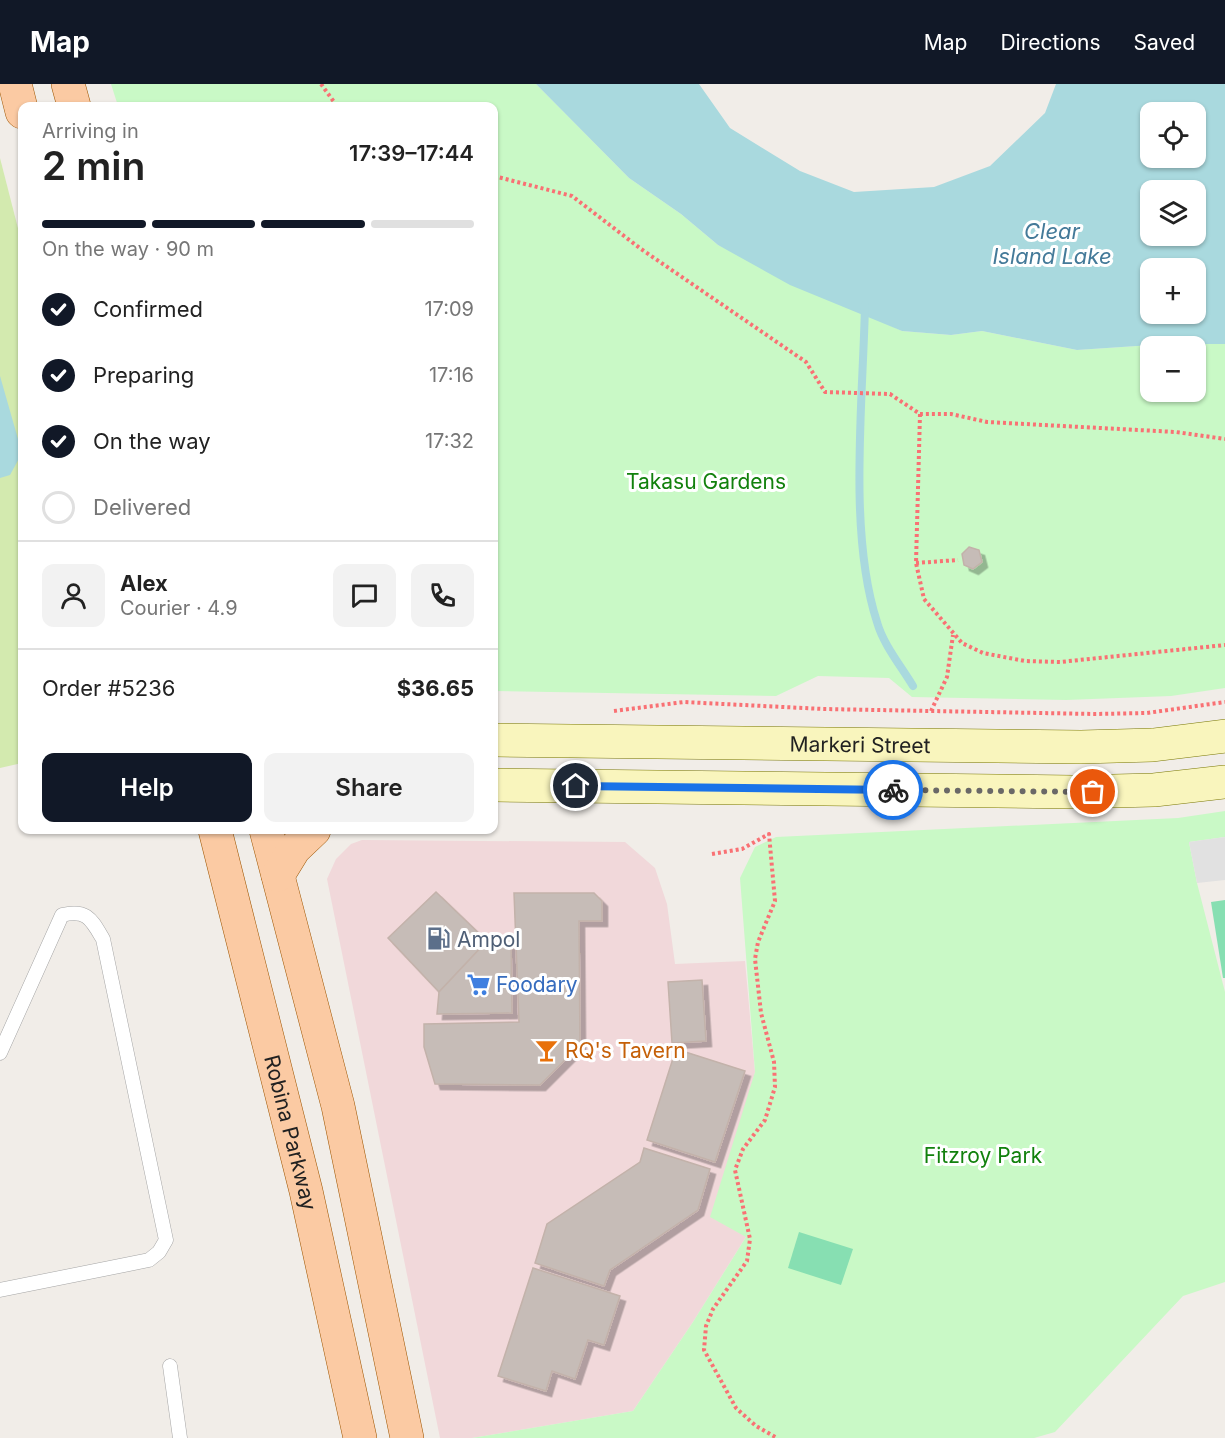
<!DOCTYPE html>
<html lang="en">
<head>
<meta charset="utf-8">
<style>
  :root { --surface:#fff; --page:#f2f2f2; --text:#222; --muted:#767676; --line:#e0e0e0; --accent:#111827 }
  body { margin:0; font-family:Inter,sans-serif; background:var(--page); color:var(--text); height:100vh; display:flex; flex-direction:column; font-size:22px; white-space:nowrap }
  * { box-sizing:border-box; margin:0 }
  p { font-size:20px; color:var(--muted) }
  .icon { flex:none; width:33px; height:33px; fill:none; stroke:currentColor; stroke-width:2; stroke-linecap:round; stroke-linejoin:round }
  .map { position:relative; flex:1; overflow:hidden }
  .panel { position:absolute; left:18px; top:18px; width:480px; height:732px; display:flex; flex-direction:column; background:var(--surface); border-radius:12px; box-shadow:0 2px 4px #0004 }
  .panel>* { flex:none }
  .tools { position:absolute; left:1140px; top:18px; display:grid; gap:12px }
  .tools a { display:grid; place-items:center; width:66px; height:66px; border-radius:12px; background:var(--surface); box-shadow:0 2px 4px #0004; font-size:30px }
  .pin { position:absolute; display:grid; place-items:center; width:51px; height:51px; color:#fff; margin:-26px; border:3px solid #fff; border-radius:50%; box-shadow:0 2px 6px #0007 }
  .courier { position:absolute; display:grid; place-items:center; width:60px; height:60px; margin:-30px; border:4px solid #1a73e8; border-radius:50%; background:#fff; color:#222; box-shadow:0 2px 8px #0007 }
  .overview em { font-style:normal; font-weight:600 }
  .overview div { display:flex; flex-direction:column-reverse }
  .overview { display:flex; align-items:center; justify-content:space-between; height:102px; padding:0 24px }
  h1 { font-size:39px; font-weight:600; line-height:45px }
  .bar { display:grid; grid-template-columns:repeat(4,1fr); gap:9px 6px; align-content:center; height:72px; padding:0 24px }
  .bar i { height:8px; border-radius:4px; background:var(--line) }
  .bar .current { background:var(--accent) }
  .bar p { grid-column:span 4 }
  .line { display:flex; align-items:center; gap:15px; padding:0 24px; border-top:2px solid var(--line) }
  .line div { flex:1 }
  .round { display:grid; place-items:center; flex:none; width:63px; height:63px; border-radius:12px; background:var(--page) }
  ol { padding:0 24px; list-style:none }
  li { display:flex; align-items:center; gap:18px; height:66px }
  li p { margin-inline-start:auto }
  li .icon { padding:6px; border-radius:50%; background:var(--accent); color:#fff; stroke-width:4 }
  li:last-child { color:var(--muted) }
  li i { width:33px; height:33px; border:3px solid var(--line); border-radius:50% }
  .button { display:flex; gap:12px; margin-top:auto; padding:12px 24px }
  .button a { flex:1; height:69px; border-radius:12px; background:var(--accent); color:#fff; font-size:24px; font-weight:600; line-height:69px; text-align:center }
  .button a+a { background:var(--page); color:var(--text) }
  header { display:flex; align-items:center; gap:36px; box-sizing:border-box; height:84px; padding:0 30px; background:var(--accent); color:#fff }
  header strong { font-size:28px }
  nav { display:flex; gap:33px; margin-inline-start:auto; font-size:21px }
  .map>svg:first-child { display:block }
</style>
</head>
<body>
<header>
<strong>Map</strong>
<nav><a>Map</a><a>Directions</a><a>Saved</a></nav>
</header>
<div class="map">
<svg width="1225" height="1354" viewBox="0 0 1225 1354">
  <defs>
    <filter id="shadow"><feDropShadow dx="5.5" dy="5.5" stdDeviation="0" flood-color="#0004"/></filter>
  </defs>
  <rect width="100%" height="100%" fill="#f1ede8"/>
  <polygon fill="#f1d8da" points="362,756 625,758 655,784 667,820 675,880 745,877 755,988 747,1019 746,1153 693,1238 633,1327 472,1354 440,1354 327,795 336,775 351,760"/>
  <polygon fill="#d3eaaf" points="0,74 22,160 22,679 0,684"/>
  <g fill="#c9f9c6" fill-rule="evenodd">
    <path d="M111 0H536L629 94 681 130 718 161 902 247 951 251 982 247 1077 266 1167 260H1225V604L1171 612 1066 616 912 613 889 594 818 592 776 612 494 607V22H118ZM1150 262H1196V308H1150Z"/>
    <polygon points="1225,727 1225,753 1189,758 1197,799 1225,908 1225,1198 1183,1212 1055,1348 1034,1354 472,1354 633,1327 693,1238 746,1153 710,1133 755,988 740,794 755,763 776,753 1178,734"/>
  </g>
  <g fill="#87dfb2">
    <polygon points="1225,816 1225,894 1223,894 1211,818"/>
    <polygon points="799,1148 853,1165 841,1201 788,1184"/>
  </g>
  <polygon fill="#e1e1e1" points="1225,753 1225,796 1197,799 1189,758"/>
  <g fill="#a9d9de" fill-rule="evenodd">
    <path d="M536 0H699L730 44 800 87 854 108 934 103 990 82 1045 29 1056 0H1225V260H1167L1077 266 982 247 951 251 902 247 790 201 718 161 681 130 629 94ZM1150 28H1196V74H1150ZM1150 106H1196V152H1150ZM1150 184H1196V230H1150Z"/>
    <polygon points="0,292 22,369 10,391 0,394"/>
  </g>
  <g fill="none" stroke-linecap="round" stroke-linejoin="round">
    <path stroke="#a9d9de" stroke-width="8" d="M865 221C863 317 848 449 877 538 883 560 901 582 913 602"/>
  </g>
  <g fill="#c6bcb7" stroke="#c3b2aa" stroke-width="1.5" filter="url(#shadow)">
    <polygon points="969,463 979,466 982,478 973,485 964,481 962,470"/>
    <polygon points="436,808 487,857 439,908 388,854"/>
    <polygon points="514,809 594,809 602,817 602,837 579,837 580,961 540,1001 435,1000 424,963 424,940 519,938"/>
    <polygon points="503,855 511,855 512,929 437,930 439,908 487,857 494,864"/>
    <polygon points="702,896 706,957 672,959 668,898"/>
    <polygon points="676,965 745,987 715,1078 647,1056"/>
    <polygon points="644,1064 710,1085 698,1126 610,1186 604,1202 535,1179 547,1140 640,1078"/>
    <polygon points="533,1184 620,1212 604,1261 588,1256 575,1295 552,1287 546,1307 498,1292"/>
  </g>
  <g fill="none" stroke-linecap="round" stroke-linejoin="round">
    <defs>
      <g id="service">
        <path d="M0 969 62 831C87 825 91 835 103 855L166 1156 159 1168 149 1176 0 1206"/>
        <polyline points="170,1282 180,1354"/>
      </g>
      <g id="secondary">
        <path id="s1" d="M494 656 1081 663 1153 661 1225 652"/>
        <polyline points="494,701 1073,708 1154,706 1225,698"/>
      </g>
      <g id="primary">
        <polyline points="15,0 22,28"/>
        <polyline points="68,0 74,22"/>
        <path id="s2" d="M215 746 306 1107 360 1354"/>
        <polyline points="266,746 338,1022 407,1354"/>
        <polyline points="278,791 294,765 314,746"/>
      </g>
    </defs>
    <use href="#service" stroke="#a5a5a5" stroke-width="15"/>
    <use href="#secondary" stroke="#7a7806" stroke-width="34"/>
    <use href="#primary" stroke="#9d5501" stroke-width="34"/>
    <g stroke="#f97174" stroke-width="4" stroke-dasharray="3 3" stroke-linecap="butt">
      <polyline points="321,0 337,22"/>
      <polyline points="494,92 572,112 641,165 806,278 825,308 890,310 920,330 951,330 987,338 1176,348 1225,355"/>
      <polyline points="920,330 916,479 924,515 962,559 983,569 1025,577 1060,578 1225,561"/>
      <polyline points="916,479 958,476"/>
      <polyline points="614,627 684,618 823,625 1095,630 1147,629 1225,618"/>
      <polyline points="931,627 947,593 953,551"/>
      <polyline points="712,770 742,765 769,750 775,817 758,858 755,875 761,929 774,978 775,1003 765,1036 743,1065 735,1086 750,1155 747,1177 713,1225 706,1242 704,1266 736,1324 756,1342 777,1354"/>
    </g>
    <use href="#service" stroke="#fff" stroke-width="14"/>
    <use href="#secondary" stroke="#f9f5bd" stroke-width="33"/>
    <use href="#primary" stroke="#fbcaa3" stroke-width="33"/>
  </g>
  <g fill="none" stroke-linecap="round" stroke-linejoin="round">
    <polyline stroke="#6a6867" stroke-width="6" stroke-dasharray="0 10.8" points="893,706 1093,708"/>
    <polyline stroke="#1a73e8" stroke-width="8" points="576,702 893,706"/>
  </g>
  <defs>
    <symbol id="fuel-bare" viewBox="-9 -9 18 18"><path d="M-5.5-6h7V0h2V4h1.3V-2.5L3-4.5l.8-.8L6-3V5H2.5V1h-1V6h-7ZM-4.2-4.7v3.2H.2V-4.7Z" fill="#5c6f8a" stroke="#fff" stroke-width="2.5" paint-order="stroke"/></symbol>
    <symbol id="supermarket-bare" viewBox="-9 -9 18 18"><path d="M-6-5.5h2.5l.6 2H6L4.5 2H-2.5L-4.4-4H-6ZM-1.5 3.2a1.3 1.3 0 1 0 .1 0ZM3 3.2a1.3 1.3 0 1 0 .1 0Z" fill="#3f7fe0" stroke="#fff" stroke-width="2.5" paint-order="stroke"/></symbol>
    <symbol id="bar-bare" viewBox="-9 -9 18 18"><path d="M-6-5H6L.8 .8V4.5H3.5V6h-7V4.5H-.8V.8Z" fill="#e8710a" stroke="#fff" stroke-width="2.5" paint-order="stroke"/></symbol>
  </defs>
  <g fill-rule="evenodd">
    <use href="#fuel-bare" x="422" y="838" width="33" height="33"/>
    <use href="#supermarket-bare" x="462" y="884" width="33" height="33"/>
    <use href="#bar-bare" x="530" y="950" width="33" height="33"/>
  </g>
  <g text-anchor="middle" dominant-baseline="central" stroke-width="6" stroke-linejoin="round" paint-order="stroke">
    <g font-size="21" fill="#12810d" stroke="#fff">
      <text x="706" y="397">Takasu Gardens</text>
      <text x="983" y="1071">Fitzroy Park</text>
    </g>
    <g font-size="21" fill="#212121" stroke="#fff">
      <text stroke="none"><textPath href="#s1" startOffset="366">Markeri Street</textPath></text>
      <text stroke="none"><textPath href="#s2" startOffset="312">Robina Parkway</textPath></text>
    </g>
    <g font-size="21" fill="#4e5e75" stroke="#fff" text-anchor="start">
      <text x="457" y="855">Ampol</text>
    </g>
    <g font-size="21" fill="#366cbe" stroke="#fff" text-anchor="start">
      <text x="496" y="900">Foodary</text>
    </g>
    <g font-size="21" fill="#c56008" stroke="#fff" text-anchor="start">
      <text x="565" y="966">RQ's Tavern</text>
    </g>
    <g font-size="22" font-style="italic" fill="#447a99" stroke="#fff">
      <text x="1052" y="147">Clear<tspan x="1052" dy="25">Island Lake</tspan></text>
    </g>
  </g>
</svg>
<div class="tools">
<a><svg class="icon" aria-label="locate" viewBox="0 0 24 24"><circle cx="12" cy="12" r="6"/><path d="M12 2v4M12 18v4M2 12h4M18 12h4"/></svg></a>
<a><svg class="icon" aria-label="layers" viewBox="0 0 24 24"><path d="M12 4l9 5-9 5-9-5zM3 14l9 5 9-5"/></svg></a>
<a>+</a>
<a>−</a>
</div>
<div class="pin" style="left:1093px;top:708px;background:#ea580c"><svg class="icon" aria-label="bag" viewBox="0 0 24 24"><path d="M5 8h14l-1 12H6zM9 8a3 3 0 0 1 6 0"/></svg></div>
<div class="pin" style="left:576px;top:702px;background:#1f2937"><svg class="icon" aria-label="home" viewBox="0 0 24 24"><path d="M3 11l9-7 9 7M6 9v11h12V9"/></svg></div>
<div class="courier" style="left:893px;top:706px"><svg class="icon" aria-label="bike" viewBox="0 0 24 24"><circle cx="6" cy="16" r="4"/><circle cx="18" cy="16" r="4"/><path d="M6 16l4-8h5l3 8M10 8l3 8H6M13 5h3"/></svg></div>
<section class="panel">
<div class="overview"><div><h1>2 min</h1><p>Arriving in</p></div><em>17:39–17:44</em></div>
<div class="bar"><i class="current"></i><i class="current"></i><i class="current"></i><i></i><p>On the way · 90 m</p></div>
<ol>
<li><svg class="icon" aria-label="check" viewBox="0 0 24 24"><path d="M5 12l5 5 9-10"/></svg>Confirmed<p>17:09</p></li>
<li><svg class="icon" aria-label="check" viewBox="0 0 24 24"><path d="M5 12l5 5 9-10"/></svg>Preparing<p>17:16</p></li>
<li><svg class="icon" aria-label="check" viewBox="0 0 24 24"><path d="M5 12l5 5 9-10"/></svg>On the way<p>17:32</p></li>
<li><i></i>Delivered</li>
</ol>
<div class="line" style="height:108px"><a class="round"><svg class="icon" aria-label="person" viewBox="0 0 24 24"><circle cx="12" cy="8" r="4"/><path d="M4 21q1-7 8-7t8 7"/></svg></a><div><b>Alex</b><p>Courier · 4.9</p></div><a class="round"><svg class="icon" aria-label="chat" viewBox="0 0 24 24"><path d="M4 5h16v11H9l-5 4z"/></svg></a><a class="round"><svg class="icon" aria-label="phone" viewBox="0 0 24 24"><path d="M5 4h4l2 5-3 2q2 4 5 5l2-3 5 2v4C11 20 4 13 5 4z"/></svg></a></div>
<div class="line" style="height:78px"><div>Order #5236</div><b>$36.65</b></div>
<div class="button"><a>Help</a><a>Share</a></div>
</section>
</div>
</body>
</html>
